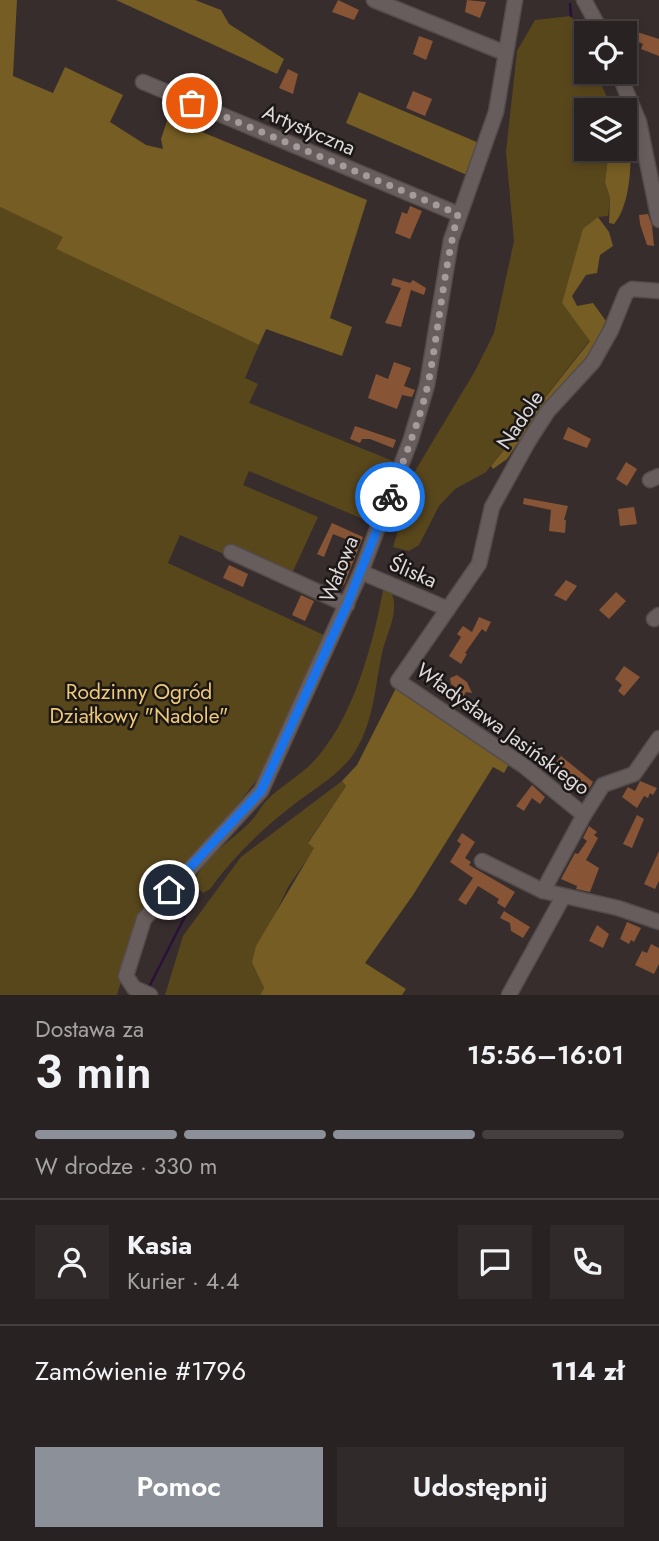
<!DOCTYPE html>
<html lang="pl">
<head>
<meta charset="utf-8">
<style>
  :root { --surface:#292222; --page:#312a2a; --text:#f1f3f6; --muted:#a5a4a5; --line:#453f40; --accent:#8c9099 }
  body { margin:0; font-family:Jost,sans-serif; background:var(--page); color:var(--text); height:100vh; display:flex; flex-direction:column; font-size:26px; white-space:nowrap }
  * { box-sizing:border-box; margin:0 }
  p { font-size:23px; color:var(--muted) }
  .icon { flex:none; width:38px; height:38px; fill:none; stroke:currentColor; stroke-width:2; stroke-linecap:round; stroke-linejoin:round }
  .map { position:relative; height:995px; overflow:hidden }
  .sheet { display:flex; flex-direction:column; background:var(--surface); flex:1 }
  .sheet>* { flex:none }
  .fabs { position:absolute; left:574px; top:21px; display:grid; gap:14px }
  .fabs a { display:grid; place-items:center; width:63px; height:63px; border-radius:0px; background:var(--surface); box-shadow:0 4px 10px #0003,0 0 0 2px var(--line); font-size:35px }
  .pin { position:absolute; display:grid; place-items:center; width:60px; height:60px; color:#fff; margin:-30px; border:4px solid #fff; border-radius:50%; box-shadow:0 2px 7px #0007 }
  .courier { position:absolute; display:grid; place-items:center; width:70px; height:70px; margin:-35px; border:5px solid #1a73e8; border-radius:50%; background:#fff; color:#222; box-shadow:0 2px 9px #0007 }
  .summary em { font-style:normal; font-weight:600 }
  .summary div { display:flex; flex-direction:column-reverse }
  .summary { display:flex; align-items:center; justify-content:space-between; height:119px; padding:0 35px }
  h1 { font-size:46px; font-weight:600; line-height:52px }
  .bar { display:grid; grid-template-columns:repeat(4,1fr); gap:10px 7px; align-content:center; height:84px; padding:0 35px }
  .bar i { height:9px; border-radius:5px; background:var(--line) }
  .bar .on { background:var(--accent) }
  .bar p { grid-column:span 4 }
  .line { display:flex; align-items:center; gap:18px; padding:0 35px; border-top:2px solid var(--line) }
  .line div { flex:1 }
  .round { display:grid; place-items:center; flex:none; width:74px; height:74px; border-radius:0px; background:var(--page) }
  .action { display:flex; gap:14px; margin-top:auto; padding:14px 35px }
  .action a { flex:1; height:80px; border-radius:0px; background:var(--accent); color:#fff; font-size:28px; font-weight:600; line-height:80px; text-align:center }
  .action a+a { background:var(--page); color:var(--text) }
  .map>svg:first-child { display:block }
</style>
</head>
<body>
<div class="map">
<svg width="659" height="995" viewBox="0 0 659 995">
  <rect width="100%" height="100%" fill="#372d2d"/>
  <g fill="#59471c">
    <polygon points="571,16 586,50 586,72 596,72 609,102 609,110 586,110 586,149 609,149 605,182 610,198 608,216 598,217 562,303 590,340 486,472 455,489 439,506 419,545 409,551 393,547 401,520 406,486 475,371 494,333 514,241 506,152 517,51 535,20"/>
    <polygon points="0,207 64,237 56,249 259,345 245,378 258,384 249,403 398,463 375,524 249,471 243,485 318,517 288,582 180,535 168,563 328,637 270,763 206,845 141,915 117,995 0,995"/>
    <path d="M383 590 391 591C400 612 387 632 382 653 375 686 374 720 356 750 342 774 313 789 292 806 261 830 233 857 210 889L203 893 194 884C202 856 233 841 251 821 257 815 261 806 267 800 280 787 296 778 309 766 351 726 373 646 383 590Z"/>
    <polygon points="342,781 346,786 308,842 315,848 288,887 252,963 264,988 260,995 165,995 183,936 241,857"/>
  </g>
  <g fill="#755d23">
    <polygon points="0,0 17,0 13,76 53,93 65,67 123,95 110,122 146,145 163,149 161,139 168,118 367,200 330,318 352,327 342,356 266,329 259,345 56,249 63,237 0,207"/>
    <polygon points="116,0 195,0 221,10 229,24 284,59 277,74"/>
    <polygon points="359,92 479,143 467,175 346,123"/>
    <path d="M625 118C634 143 633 203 614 224L609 223 610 198 605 182 609 149H625Z"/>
    <polygon points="598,217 609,232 613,246 600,255 597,273 586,275 572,296 577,306 593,303 606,321 591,352 533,420 507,459 493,469 491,466 590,341 562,303 583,229"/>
    <polygon points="396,688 510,762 504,773 493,767 413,895 365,963 406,989 402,995 260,995 264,988 252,963 256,946 314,848 308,843 346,786 342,781 357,765"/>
  </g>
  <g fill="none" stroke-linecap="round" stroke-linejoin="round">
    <g stroke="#2a103b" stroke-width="2.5">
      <polyline points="570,4 571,16"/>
      <polyline points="150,985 198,891"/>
    </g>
  </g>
  <g fill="#875535">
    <polygon points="338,0 359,10 354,20 332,12"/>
    <polygon points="467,0 486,2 480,18 465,12"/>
    <polygon points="622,21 636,27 634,31 659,39 659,56 641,49 643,44 625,36 625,33 617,33"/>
    <polygon points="419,36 433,41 426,60 413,54"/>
    <polygon points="288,69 298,74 293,94 279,88"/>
    <polygon points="413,91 432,99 425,116 406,108"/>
    <polygon points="410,206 422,211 410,239 395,233 402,212 407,214"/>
    <polygon points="648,214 652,226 654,246 647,245 640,224 639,215"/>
    <polygon points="393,278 410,283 413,280 426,288 424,295 411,290 401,327 385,323 401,288 391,285"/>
    <polygon points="394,362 411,368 404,386 415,390 412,397 402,395 397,409 368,398 376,374 388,379"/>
    <polygon points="355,426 396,440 393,448 370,439 362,439 360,443 350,439"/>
    <polygon points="568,427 591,439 587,448 563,439"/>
    <polygon points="626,462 637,469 627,486 616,479"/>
    <polygon points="524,498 568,506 564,520 566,520 565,533 549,531 551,510 523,504"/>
    <polygon points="634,507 637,524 620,526 618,509"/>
    <polygon points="332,523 363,537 344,585 331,580 344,560 340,558 348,540 333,534 324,557 317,554"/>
    <polygon points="229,565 248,574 243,587 223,578"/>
    <polygon points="566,580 577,586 566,601 554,595"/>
    <polygon points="616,592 626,601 609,619 599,610"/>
    <polygon points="301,595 314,601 305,621 292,615"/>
    <polygon points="479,617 491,622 486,632 482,629 465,653 467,654 461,664 449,656 461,637 457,634 463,626 472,632"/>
    <polygon points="624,666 640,677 624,696 618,691 622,685 615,679"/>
    <polygon points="457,675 467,682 472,693 466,692 461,700 454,695 458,689 451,684 450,678"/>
    <polygon points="561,756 593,782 585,796 549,771"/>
    <polygon points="640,781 657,788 653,795 650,793 648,798 644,796 637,808 622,797 628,787 635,791"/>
    <polygon points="532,785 545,797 540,804 532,798 524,811 516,806"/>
    <polygon points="637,815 644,819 632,848 623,844"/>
    <polygon points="589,826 597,832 594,835 598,838 586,860 599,868 590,892 576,889 577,886 561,879 575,853 578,854 587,841 583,838"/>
    <polygon points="462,833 475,842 465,858 471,862 469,865 515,892 505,908 497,903 499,899 478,886 466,905 458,900 473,878 450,862 461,844 457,841"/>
    <polygon points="659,851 659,881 655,889 644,884"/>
    <polygon points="504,911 530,927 523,938 511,931 510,923 500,918"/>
    <polygon points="627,922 641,928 634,942 631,940 629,944 620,939"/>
    <polygon points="597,925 609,934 603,948 589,941"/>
    <polygon points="651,944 659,948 659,964 654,974 635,965 642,951 647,953"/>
  </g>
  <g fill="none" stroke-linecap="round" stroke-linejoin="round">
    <defs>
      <g id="minor">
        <polyline points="374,0 505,53"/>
        <polyline points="584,0 602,33"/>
        <polyline points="618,72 639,122 659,220"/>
        <polyline points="143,82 458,214"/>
        <polyline points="650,480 659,476"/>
        <polyline points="231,552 347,605"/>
        <polyline points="361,572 448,609"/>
        <polyline points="654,619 659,615"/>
        <polyline points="584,815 524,766 398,681 479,564 492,507 528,442 548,411 593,362 611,330 626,293 632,289 659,291"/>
        <polyline points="482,861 543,891 618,908 659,922"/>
        <polyline points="543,891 584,815 603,785 634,774 659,738"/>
        <polyline points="150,995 134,988 126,976 144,919 261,791 361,572 411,439 427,385 451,240 496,112 515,0"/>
        <polyline points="509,995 563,897"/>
      </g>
    </defs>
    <use href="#minor" stroke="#544c4c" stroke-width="17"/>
    <use href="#minor" stroke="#685d5d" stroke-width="14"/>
  </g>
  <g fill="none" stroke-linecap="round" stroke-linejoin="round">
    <path stroke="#a49c9c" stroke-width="7" stroke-dasharray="0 12.6" d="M192 103 458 214C445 265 440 316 431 368 424 412 405 455 390 497"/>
    <polyline stroke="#1a73e8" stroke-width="9" points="169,890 261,791 347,605 390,497"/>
  </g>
  <g text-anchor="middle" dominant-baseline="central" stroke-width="5" stroke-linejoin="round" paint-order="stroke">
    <g font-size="21" fill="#ded8d8" stroke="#1b1717">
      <text transform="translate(309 130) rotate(23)">Artystyczna</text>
      <text transform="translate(520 420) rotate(-56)">Nadole</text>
      <text transform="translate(339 569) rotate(-68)">Wałowa</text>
      <text transform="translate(413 572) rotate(23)">Śliska</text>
      <text transform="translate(503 729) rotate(36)">Władysława Jasińskiego</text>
    </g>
    <g font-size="21" fill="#efca76" stroke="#1b1717">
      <text x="139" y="692">Rodzinny Ogród<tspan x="139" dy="24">Działkowy "Nadole"</tspan></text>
    </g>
  </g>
</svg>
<div class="fabs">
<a><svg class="icon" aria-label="locate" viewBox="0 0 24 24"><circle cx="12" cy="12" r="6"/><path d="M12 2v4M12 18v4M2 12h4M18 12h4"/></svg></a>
<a><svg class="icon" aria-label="layers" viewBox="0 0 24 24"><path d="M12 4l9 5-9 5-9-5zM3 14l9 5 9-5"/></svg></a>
</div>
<div class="pin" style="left:192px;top:103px;background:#ea580c"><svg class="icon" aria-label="bag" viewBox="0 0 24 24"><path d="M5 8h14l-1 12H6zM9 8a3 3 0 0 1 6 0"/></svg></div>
<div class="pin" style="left:169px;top:890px;background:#1f2937"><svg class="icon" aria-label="home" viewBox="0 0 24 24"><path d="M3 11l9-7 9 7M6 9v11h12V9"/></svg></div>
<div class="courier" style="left:390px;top:497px"><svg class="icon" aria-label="bike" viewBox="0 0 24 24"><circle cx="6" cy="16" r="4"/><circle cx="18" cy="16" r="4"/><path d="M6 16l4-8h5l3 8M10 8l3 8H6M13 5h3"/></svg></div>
</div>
<section class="sheet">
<div class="summary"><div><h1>3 min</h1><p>Dostawa za</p></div><em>15:56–16:01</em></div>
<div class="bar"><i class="on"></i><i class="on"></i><i class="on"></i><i></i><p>W drodze · 330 m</p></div>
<div class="line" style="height:126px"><a class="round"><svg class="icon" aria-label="person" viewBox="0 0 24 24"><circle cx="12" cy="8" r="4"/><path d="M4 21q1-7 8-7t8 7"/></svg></a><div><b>Kasia</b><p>Kurier · 4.4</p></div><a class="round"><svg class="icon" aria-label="chat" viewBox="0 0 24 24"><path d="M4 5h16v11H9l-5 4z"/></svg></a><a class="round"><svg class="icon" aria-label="phone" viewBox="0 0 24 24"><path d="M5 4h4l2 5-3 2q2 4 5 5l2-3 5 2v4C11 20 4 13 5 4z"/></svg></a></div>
<div class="line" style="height:91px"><div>Zamówienie #1796</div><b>114 zł</b></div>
<div class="action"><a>Pomoc</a><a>Udostępnij</a></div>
</section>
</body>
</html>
